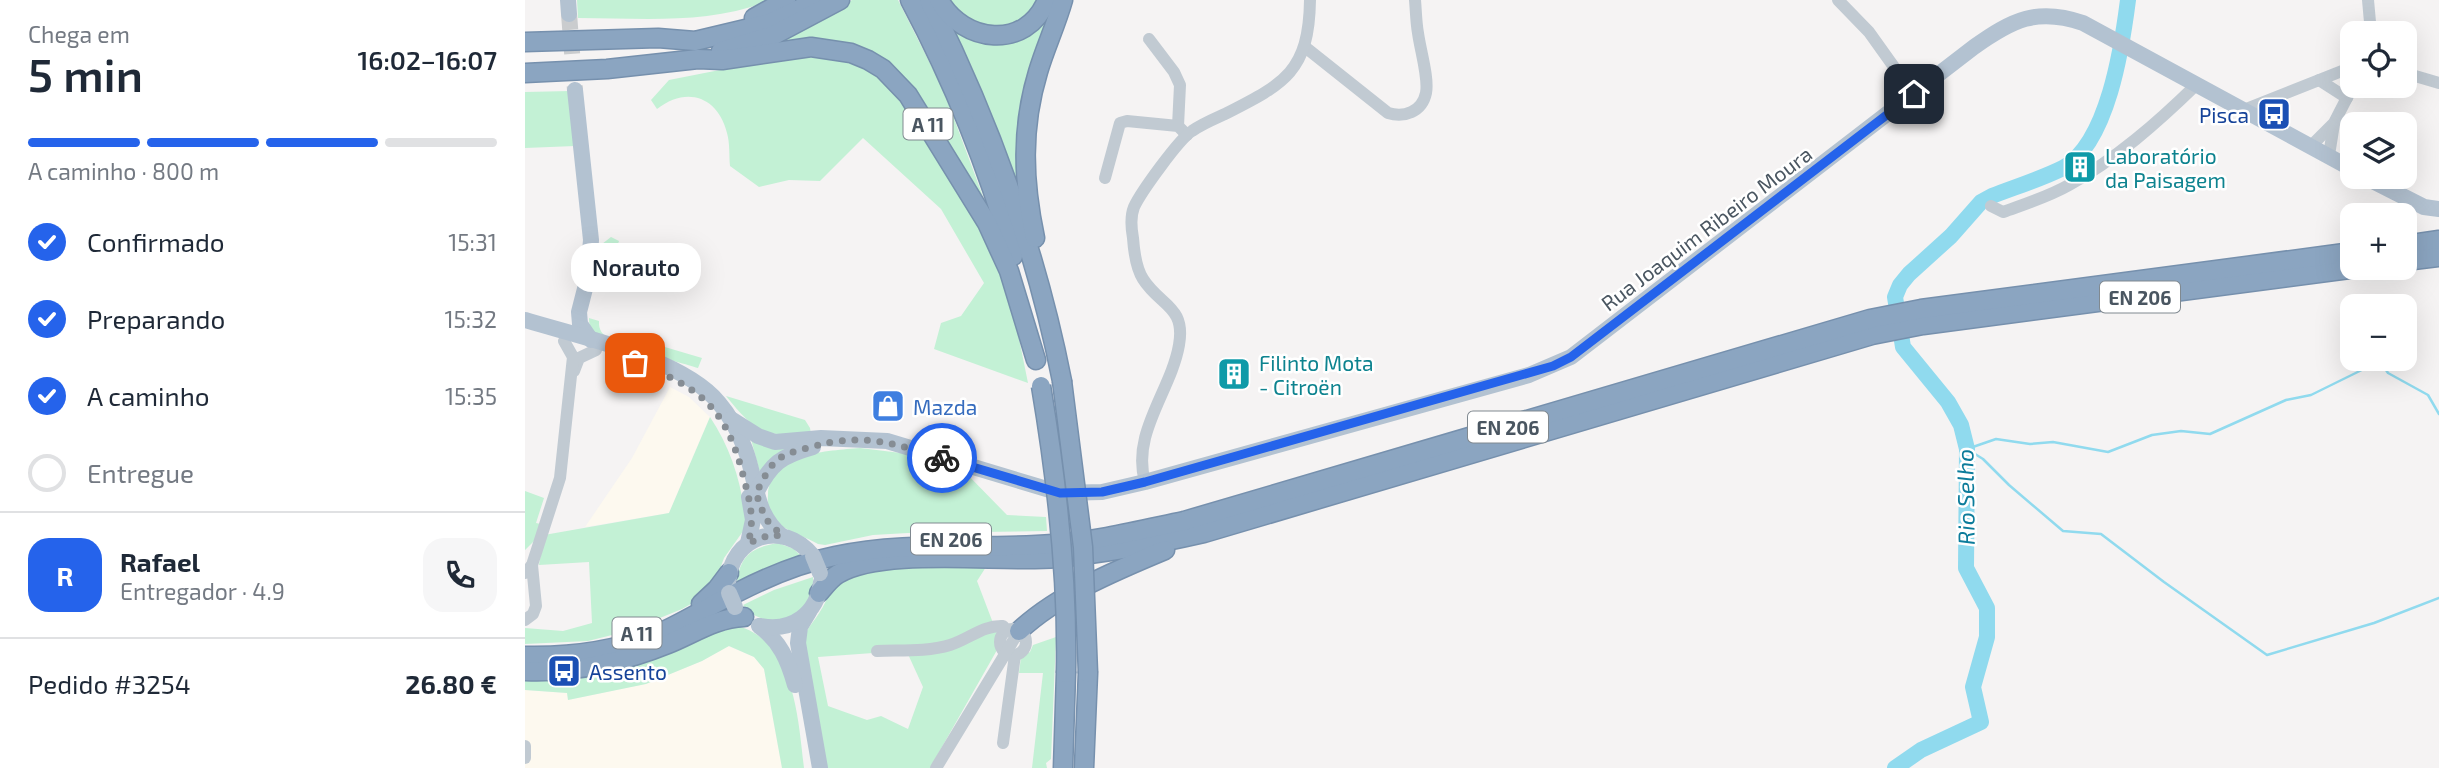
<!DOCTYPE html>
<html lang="pt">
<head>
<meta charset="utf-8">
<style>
  :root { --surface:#fff; --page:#f6f6f7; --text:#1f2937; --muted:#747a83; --line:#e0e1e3; --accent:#2563eb }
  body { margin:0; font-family:"Exo 2",sans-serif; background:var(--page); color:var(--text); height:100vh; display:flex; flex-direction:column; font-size:26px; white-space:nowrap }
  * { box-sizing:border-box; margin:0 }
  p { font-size:23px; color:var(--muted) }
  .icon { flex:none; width:38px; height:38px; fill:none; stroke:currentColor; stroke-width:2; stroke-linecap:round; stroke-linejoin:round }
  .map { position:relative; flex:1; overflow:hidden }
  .details { display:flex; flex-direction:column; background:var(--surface); width:525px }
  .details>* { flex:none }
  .controls { position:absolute; left:1815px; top:21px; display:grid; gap:14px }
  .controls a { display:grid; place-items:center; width:77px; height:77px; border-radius:14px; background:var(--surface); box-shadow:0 7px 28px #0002; font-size:35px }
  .pin { position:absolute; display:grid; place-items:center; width:60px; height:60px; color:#fff; margin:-30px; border-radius:14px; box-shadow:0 4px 10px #0006 }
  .courier { position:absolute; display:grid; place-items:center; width:70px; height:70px; margin:-35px; border:5px solid #2563eb; border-radius:50%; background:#fff; color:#222; box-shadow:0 2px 9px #0007 }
  .bubble { position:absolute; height:49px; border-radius:21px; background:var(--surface); box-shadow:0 7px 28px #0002; font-size:23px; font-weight:600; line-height:49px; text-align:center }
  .head em { font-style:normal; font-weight:600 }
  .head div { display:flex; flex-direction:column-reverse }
  .head { display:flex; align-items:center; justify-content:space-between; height:119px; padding:0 28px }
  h1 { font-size:46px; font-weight:600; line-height:52px }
  .bar { display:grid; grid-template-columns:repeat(4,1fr); gap:10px 7px; align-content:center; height:84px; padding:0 28px }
  .bar i { height:9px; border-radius:5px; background:var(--line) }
  .bar .current { background:var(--accent) }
  .bar p { grid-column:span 4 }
  .line { display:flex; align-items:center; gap:18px; padding:0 28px; border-top:2px solid var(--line) }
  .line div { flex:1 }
  .round { display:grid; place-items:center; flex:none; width:74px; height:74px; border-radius:21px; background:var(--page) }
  ol { padding:0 28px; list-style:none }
  li { display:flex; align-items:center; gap:21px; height:77px }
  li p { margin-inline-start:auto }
  li .icon { padding:7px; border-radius:50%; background:var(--accent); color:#fff; stroke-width:4 }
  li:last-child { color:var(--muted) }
  li i { width:38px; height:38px; border:4px solid var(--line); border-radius:50% }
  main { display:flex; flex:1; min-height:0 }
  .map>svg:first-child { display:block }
</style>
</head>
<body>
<main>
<section class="details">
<div class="head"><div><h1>5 min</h1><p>Chega em</p></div><em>16:02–16:07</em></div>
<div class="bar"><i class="current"></i><i class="current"></i><i class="current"></i><i></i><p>A caminho · 800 m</p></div>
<ol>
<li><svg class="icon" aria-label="check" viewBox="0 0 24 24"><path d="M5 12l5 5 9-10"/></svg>Confirmado<p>15:31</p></li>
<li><svg class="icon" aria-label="check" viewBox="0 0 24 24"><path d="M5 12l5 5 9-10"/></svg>Preparando<p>15:32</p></li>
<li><svg class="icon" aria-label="check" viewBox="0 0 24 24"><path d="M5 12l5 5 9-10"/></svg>A caminho<p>15:35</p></li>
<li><i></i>Entregue</li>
</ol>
<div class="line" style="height:126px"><b class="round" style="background:var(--accent);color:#fff">R</b><div><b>Rafael</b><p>Entregador · 4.9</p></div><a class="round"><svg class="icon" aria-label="phone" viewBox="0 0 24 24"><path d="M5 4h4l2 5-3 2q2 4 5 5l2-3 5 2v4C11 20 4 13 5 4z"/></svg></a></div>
<div class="line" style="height:91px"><div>Pedido #3254</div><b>26.80 €</b></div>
</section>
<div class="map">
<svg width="1914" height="768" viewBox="0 0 1914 768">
  <rect width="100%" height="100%" fill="#f5f3f3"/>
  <g fill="#fdf9ef">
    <polygon points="145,387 164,397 185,417 144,513 60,527 107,458"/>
    <polygon points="203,646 229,657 239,669 257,768 0,768 0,690 42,693 43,700 120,684 177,661"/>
  </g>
  <g fill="#c3f1d5">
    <path d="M52 0H246C185 25 118 18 53 18Z"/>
    <path d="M327 0H373L418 89 466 218C454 198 440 179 429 159 382 76 368 33 260 42L259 40Z"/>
    <path d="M421 0H516C504 25 483 28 457 30Z"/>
    <polygon points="530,0 495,194 477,140 429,30 453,41 477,42"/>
    <path d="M291 56 321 59 359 80 387 117 469 250 488 309 503 383 409 349 416 323 436 316 459 283 416 209 338 138 295 181 264 180 234 187 205 166C204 156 205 143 202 133 193 96 161 86 132 109L126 100 144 80 215 66Z"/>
    <polygon points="45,91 50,146 0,148 0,92"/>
    <polygon points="86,237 94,241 79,282 85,284 80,289 74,287 77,244"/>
    <path d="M64 318 74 321C73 339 89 339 105 342L106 337 177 358 173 368C155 362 79 343 69 333 65 329 64 323 64 318Z"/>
    <path d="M201 396 280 420 285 428 286 434C240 438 229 431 201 396Z"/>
    <path d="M185 417C207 450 218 487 221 527L199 558 191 580 180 596 157 609 103 631 63 641 0 644V628L38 631 67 623 64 562 14 565 19 535 144 513Z"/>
    <polygon points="226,439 262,449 235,473"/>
    <path d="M335 448 376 453 437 469 482 515 521 517 522 531 383 533 348 535 300 545 293 544C281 537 264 532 254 524 245 518 242 505 243 495 245 452 303 451 335 448Z"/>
    <polygon points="0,491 19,498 11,523 16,524 9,541 0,550"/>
    <path d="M253 543 269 549 280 560 211 588C214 558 223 548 253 543Z"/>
    <path d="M461 567 452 581 468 623 418 644 349 649 348 653 293 657 303 706 342 720 356 716 383 729 398 687 382 652 428 649 460 632 474 629 472 650 405 768H299C295 729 279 690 277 652 276 632 287 626 296 610 301 603 303 593 309 587 332 561 426 567 461 567Z"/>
    <path d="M288 577C288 582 288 589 287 594 279 617 251 627 231 616 226 614 222 609 218 605L249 590Z"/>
    <path d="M206 625C269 634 273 718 279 768H257L239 669 229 657 204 646 177 661 121 684 43 700 42 693 0 690V678C53 681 104 672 152 650 170 642 187 631 206 625Z"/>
    <polygon points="531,637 526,759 521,763 522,768 507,768 518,673 494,673 496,657 505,652 508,645"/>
  </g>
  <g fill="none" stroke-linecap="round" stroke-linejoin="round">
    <g stroke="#90daee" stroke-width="2.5">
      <polyline points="1442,449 1458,459 1484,485 1538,531 1576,534 1639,582 1742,655 1849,623 1914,598"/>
      <polyline points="1442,449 1471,439 1505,444 1528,442 1583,452 1627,435 1656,431 1685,434 1761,400 1786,395 1855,361 1863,373 1903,395 1914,414"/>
    </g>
    <path stroke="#90daee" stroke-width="16" d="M1370 768 1396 750 1456 722 1448 687 1462 637V608L1441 568 1442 449 1436 425 1423 402 1378 347 1370 297 1375 285 1384 274 1426 236 1456 202 1467 196C1490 187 1516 179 1538 168 1583 143 1597 47 1603 0"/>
    <polyline stroke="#caccce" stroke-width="16" stroke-dasharray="16 8" stroke-linecap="butt" points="44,14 50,90"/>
    <defs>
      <g id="highway">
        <path d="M385 0C428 81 463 167 488 256"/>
        <path d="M404 0C464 120 511 249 537 381"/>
        <path d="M414 0C438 43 501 51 522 0"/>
        <polyline points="229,18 261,0"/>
        <polyline points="0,42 133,38 170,41 245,23 293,0"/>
        <polyline points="196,51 249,35 315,0"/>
        <polyline points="0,73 82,69 173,59 197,60 286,47 326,53 343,60 358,69 383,95 462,223 484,271 511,360"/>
        <path d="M510 238C498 181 496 128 513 72 520 48 531 25 538 0"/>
        <polyline points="1880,245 1914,240"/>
        <polyline points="1880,261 1914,257"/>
        <path d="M294 593C300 586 306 578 313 574 358 547 477 563 531 558 582 553 631 544 679 533L1347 335 1398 325 1832 268"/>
        <polyline points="176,604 192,589 204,573"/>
        <path d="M494 631C532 595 592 570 640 550"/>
        <path d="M0 656C44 657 89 651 130 635 158 623 184 606 211 593 242 577 275 563 310 556 384 540 454 550 528 544 572 541 616 530 659 521L1345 319 1396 309 1827 252"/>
        <path d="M0 671C50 673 96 663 143 644 168 634 191 618 219 617"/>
        <polyline points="538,768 541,673"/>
        <polyline points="559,768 563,673"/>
      </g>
    </defs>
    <use href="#highway" stroke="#7690ad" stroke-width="21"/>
    <g stroke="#c1cad2" stroke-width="12">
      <polyline points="1313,0 1344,32 1389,95"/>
      <polyline points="1843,0 1846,33"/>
      <polyline points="624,39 649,72 655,85 653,126"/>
      <path d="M780 47 863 113C879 118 897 112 901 93 904 78 895 49 893 33 891 22 891 11 890 0"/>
      <polyline points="1880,73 1914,83"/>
      <polyline points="1794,80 1822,98"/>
      <polyline points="1716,111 1827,67"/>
      <polyline points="1787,145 1809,123 1828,86"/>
      <polyline points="1804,155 1809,124"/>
      <polyline points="580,178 595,123 602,121 653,126 662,135"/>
      <path d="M1466 206 1478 212C1500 204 1523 197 1544 185 1591 159 1632 123 1671 85"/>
      <polyline points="49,371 54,358 71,350"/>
      <path d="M620 482C606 433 646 391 654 345 661 306 635 306 618 279 611 268 609 252 608 238 606 227 605 217 609 207 616 192 654 139 667 131 677 124 689 119 700 114 759 84 784 72 785 0"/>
      <polyline points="0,573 7,565 35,478 48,357 39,341"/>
      <polyline points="0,620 8,614 11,606 7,565"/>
      <circle cx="488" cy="642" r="13"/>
      <path d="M352 651C375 650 402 652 425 645 444 639 458 625 478 626L482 631"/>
      <polyline points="478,743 490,655"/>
      <polyline points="0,746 0,758"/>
      <polyline points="411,768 494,631"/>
    </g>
    <g stroke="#b3c2d1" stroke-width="16">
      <polyline points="43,0 44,14"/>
      <polyline points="50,90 66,240 63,277 54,312 55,324 66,340"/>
      <polyline points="1840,177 1899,207 1914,209"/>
      <path d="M0 320C55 337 157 358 194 403 206 417 214 433 220 449 232 480 229 514 257 536"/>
      <path d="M206 419 233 436 250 442 296 438 362 441 535 493 577 492 620 482 1004 375 1046 357 1449 47C1487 20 1512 7 1558 23L1827 169"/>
      <path d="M231 493C246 463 256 456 288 447"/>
      <polyline points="223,543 228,520 224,497"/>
      <path d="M203 583C206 536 257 518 288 556"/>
      <polyline points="284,612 275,627 273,643 295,768"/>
      <path d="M234 626C255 641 263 660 270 685"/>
      <path d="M236 626C267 632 292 614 296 582"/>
    </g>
    <use href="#highway" stroke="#8ba5c1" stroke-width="18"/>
    <defs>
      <g id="highway-bridge">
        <polyline points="537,381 558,547 563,673"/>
        <path d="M516 386C532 481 543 577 541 673"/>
      </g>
    </defs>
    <use href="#highway-bridge" stroke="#7690ad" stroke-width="21" stroke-linecap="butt"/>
    <g stroke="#b3c2d1" stroke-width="16">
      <polyline points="288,556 295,573"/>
      <polyline points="204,593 210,607"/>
    </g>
    <use href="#highway-bridge" stroke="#8ba5c1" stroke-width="18"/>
  </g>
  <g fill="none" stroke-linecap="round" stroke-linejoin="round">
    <path stroke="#868d94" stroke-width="7" stroke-dasharray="0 12.6" d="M110 363C177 387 202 409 219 479 225 502 230 520 223 543L245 535 257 536 240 518 231 493C237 482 242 470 251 461 260 453 275 450 286 447 339 432 366 443 417 458"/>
    <polyline stroke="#2563eb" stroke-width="9" points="417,458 535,493 577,492 620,482 1028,366 1046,357 1389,94"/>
  </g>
  <defs>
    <symbol id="bus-square" viewBox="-11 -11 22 22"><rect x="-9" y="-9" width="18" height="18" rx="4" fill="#1a4fb4" stroke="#fff"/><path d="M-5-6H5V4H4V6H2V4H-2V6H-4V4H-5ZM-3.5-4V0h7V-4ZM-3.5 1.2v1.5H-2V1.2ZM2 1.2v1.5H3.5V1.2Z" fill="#fff"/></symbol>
    <symbol id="building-square" viewBox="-11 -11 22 22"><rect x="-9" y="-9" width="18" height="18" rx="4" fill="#0f9aa8" stroke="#fff"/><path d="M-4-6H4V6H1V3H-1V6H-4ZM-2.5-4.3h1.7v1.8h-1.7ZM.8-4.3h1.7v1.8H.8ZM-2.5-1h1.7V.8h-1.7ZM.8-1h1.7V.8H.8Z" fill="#fff"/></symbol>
    <symbol id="shop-square" viewBox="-11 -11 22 22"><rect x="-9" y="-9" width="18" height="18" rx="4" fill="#3f7fe0" stroke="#fff"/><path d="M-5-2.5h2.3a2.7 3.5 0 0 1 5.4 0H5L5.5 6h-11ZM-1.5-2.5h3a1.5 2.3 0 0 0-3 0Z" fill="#fff"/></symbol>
  </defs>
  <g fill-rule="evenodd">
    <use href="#bus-square" x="1730" y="95" width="38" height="38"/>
    <use href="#building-square" x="1536" y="148" width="38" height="38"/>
    <use href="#building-square" x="690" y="355" width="38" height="38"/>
    <use href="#shop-square" x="344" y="387" width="38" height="38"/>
    <use href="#bus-square" x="20" y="652" width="38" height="38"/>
  </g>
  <g text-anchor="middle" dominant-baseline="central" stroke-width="5" stroke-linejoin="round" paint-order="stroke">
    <g fill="#fff" stroke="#808990" stroke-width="2">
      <rect x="378.5" y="108.5" width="49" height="31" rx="5"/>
      <rect x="1575" y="281.5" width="80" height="31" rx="5"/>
      <rect x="943" y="411.5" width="80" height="31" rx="5"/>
      <rect x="386" y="523.5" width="80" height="31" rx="5"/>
      <rect x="87.5" y="617.5" width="49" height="31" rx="5"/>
    </g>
    <g font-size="19" font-weight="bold" fill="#4a5661">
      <text x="403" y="124">A 11</text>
      <text x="1615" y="297">EN 206</text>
      <text x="983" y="427">EN 206</text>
      <text x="426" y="539">EN 206</text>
      <text x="112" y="633">A 11</text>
    </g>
    <g font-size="21" fill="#164399" stroke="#fff" text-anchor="end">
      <text x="1724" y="114">Pisca</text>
      <text x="64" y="671" text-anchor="start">Assento</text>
    </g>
    <g font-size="21" fill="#0d838f" stroke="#fff" text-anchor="start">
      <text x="1580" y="155">Laboratório<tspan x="1580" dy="24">da Paisagem</tspan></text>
      <text x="734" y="362">Filinto Mota<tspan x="734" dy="24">- Citroën</tspan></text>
    </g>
    <g font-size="21" fill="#4a5661" stroke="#fff">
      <text transform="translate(1181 228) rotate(-37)">Rua Joaquim Ribeiro Moura</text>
    </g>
    <g font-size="21" fill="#366cbe" stroke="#fff" text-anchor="start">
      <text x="388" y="406">Mazda</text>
    </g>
    <g font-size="23" font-style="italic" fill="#0c7c9b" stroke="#fff">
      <text transform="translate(1440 497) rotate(-91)">Rio Selho</text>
    </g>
  </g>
</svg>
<div class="controls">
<a><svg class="icon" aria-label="locate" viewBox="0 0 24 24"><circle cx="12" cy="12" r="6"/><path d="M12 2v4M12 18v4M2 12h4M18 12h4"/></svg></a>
<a><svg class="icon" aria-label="layers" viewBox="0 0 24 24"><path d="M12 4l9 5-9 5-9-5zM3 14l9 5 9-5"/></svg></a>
<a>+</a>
<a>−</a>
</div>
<div class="pin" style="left:110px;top:363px;background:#ea580c"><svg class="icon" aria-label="bag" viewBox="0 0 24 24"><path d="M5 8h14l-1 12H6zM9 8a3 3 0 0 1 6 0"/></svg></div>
<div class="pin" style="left:1389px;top:94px;background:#1f2937"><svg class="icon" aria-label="home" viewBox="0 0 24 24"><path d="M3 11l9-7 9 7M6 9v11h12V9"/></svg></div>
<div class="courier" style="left:417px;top:458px"><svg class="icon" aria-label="bike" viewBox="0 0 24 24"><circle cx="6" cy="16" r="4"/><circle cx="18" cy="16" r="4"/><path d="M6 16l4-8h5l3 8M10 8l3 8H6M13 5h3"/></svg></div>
<div class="bubble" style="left:46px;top:243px;width:130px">Norauto</div>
</div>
</main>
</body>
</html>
